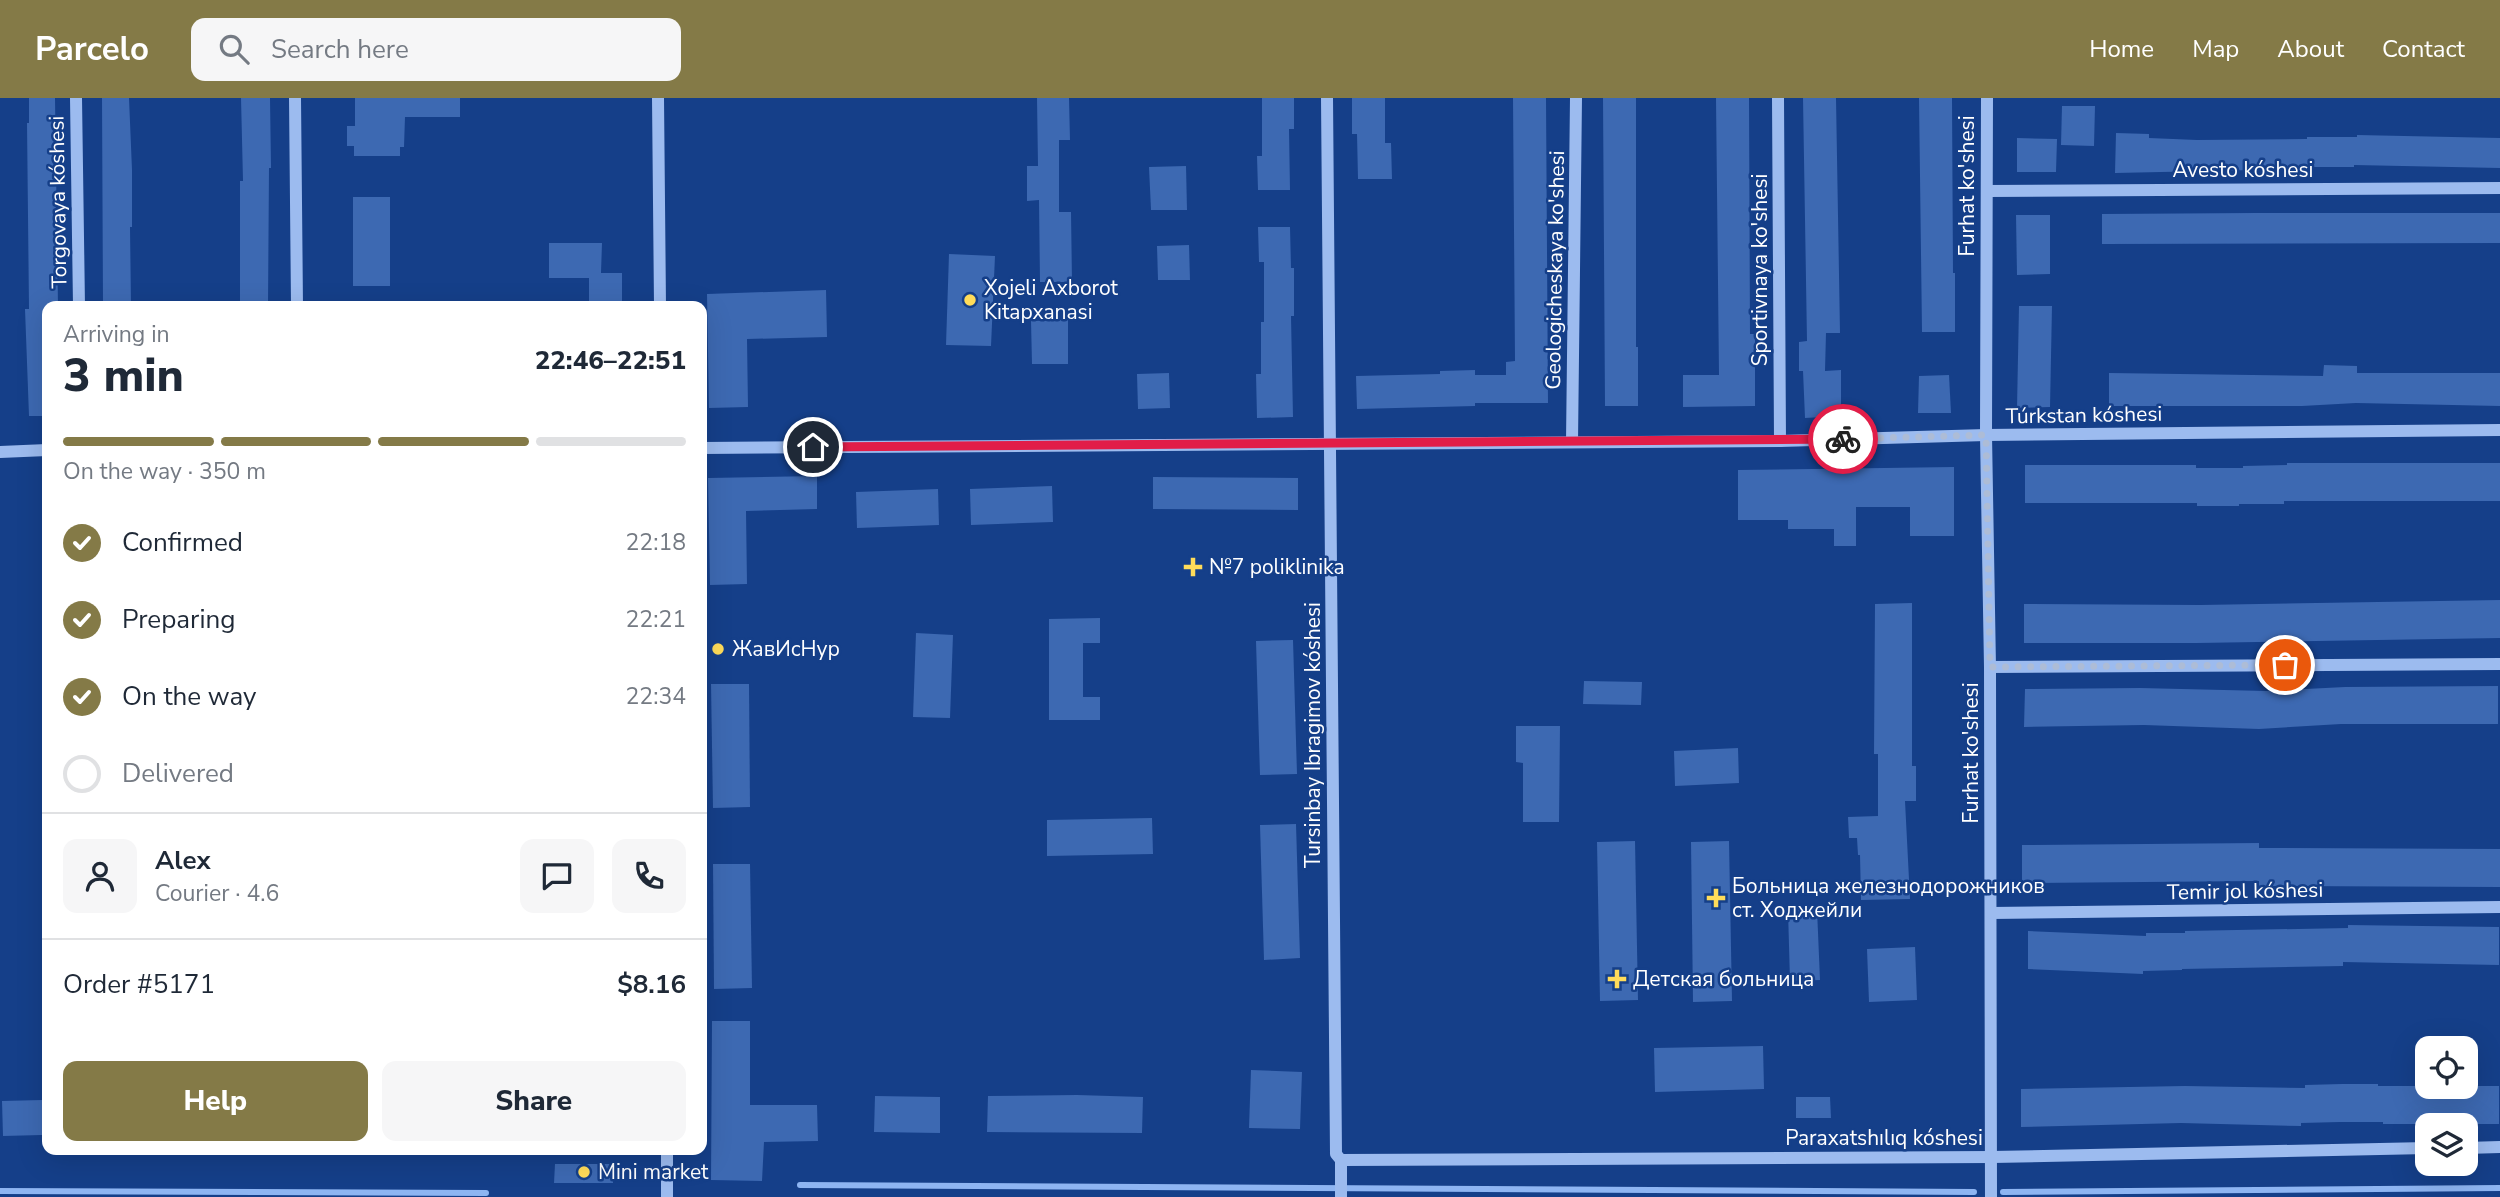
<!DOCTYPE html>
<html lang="en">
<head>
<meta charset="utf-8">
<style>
  :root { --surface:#fff; --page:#f6f6f7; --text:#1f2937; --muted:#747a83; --line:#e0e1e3; --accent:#847a47 }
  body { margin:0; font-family:"Nunito Sans",sans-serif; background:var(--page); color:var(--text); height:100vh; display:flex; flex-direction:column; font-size:26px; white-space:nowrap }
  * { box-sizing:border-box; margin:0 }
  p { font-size:23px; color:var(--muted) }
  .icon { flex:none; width:38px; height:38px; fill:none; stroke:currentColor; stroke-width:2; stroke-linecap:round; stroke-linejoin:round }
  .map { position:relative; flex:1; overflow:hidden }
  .side { position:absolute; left:42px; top:203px; width:665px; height:854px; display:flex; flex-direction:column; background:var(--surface); border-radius:14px; box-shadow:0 7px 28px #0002 }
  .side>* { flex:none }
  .buttons { position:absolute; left:2415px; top:938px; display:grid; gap:14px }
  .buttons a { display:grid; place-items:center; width:63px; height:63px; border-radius:14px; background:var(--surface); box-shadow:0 7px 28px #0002; font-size:35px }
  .pin { position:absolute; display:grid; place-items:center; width:60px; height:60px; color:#fff; margin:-30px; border:4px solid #fff; border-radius:50%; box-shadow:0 2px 7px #0007 }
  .courier { position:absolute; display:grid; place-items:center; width:70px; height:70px; margin:-35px; border:5px solid #e11d48; border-radius:50%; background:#fff; color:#222; box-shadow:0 2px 9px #0007 }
  .head em { font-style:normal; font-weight:800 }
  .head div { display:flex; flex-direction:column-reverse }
  .head { display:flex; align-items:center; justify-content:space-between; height:119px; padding:0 21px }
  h1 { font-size:46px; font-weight:800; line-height:52px }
  .bar { display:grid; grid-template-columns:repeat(4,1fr); gap:10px 7px; align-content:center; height:84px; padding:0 21px }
  .bar i { height:9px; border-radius:5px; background:var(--line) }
  .bar .on { background:var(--accent) }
  .bar p { grid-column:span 4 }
  .line { display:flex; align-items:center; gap:18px; padding:0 21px; border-top:2px solid var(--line) }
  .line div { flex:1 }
  .round { display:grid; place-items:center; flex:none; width:74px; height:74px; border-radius:14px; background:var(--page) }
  ol { padding:0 21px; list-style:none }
  li { display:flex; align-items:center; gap:21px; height:77px }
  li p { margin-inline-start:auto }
  li .icon { padding:7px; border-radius:50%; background:var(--accent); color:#fff; stroke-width:4 }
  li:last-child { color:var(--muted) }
  li i { width:38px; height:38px; border:4px solid var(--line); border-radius:50% }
  .action { display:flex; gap:14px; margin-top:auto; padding:14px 21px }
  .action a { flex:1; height:80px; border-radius:14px; background:var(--accent); color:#fff; font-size:28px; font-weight:800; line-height:80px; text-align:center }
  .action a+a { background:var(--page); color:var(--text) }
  header { display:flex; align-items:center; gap:42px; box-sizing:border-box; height:98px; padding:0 35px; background:var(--accent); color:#fff }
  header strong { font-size:33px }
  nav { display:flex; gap:38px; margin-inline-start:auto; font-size:24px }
  .search { width:490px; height:63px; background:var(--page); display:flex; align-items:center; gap:18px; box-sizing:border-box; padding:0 24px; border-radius:14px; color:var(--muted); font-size:26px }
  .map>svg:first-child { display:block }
</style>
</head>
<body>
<header>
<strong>Parcelo</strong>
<div class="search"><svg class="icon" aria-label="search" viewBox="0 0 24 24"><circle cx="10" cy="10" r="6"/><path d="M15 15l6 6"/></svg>Search here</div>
<nav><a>Home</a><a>Map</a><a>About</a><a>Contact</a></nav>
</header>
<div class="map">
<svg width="2500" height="1099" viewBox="0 0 2500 1099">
  <rect width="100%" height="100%" fill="#153f89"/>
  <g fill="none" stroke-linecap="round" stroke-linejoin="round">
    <g stroke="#8eb5f2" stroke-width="6">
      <polyline points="800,1087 1974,1094"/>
      <polyline points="0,1093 486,1095"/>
      <polyline points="2003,1094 2500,1090"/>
    </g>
  </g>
  <g fill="#3d69b2">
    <polygon points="29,0 55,0 58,208 47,208 47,318 29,318 25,211 29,211 27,25 29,25"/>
    <polygon points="102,0 129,0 132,72 132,129 130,129 131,208 103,208"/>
    <polygon points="241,0 270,0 271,70 269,70 268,208 240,208 240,83 243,83"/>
    <polygon points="355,0 460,0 460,19 405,19 404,49 400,49 400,58 354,58 354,48 347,48 347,28 355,28"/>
    <polygon points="1037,0 1069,0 1070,42 1059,42 1059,114 1071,114 1072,184 1040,184 1039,102 1027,103 1027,68 1038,68"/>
    <polygon points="1262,0 1294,0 1294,31 1289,31 1290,92 1258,92 1257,58 1262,58"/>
    <polygon points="1352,0 1385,0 1385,45 1391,45 1392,81 1358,81 1357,36 1352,36"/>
    <polygon points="1513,0 1546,0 1548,305 1475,305 1475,308 1357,311 1356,278 1440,276 1440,273 1475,272 1475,277 1506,277 1506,264 1515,263"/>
    <polygon points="1603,0 1636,0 1636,249 1638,249 1638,308 1605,308"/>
    <polygon points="1716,0 1749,0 1750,236 1755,236 1755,308 1683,309 1683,277 1719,277"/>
    <polygon points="1803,0 1836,0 1840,235 1826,235 1825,273 1841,272 1841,318 1805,320 1803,273 1799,273 1799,244 1807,243"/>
    <polygon points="1919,0 1952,0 1953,175 1955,175 1955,234 1922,234"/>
    <polygon points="2062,8 2095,8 2094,48 2061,47"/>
    <polygon points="2116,35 2149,36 2149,40 2197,42 2307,41 2307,39 2357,39 2357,37 2500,40 2500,70 2354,67 2354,69 2303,69 2303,71 2115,75"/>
    <polygon points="2017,40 2057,41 2056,74 2017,74"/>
    <polygon points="1186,68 1187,112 1151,112 1149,69"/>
    <rect x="353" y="99" width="37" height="89"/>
    <polygon points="2254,115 2500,115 2500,145 2102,146 2102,116"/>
    <polygon points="2016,117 2050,117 2050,176 2017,177"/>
    <polygon points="1258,129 1290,129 1291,170 1294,170 1294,218 1291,218 1293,319 1257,320 1256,276 1261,276 1261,224 1264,224 1264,164 1259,164"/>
    <polygon points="549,145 602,145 601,175 622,175 622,208 589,208 589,180 549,180"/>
    <polygon points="1189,147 1190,182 1158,182 1157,148"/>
    <polygon points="949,156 995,158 991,248 946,247"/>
    <polygon points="826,192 827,239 747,241 748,309 709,310 707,196"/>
    <polygon points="2019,208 2052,208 2050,309 2017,310"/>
    <polygon points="1068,222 1068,266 1032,266 1031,223"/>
    <polygon points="2324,267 2357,268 2357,275 2500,275 2500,308 2356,305 2302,308 2109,308 2109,275 2323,278"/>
    <polygon points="1169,275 1170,310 1138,311 1137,276"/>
    <polygon points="1949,277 1951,315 1918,315 1919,278"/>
    <polygon points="2287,365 2500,365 2500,403 2284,403 2284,406 2239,406 2239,408 2197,408 2197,405 2025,405 2025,367 2196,367 2196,370 2243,370 2243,368 2287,367"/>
    <polygon points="1954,369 1954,438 1910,438 1910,409 1856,409 1856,448 1834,448 1834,431 1788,431 1788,422 1738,422 1738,372"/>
    <polygon points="817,378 817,411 746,413 747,486 710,487 708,380"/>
    <polygon points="1153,379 1298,380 1298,412 1153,411"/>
    <polygon points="1052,388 1053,424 971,427 970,391"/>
    <polygon points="938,391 939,427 857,430 856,394"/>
    <polygon points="2500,502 2500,540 2197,545 2024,545 2024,506 2200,507"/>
    <polygon points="1912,505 1912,668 1916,668 1916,703 1905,703 1910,801 1861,802 1860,757 1858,757 1857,740 1849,740 1848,719 1878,718 1878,656 1874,656 1875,506"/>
    <polygon points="1100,520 1100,545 1083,545 1083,599 1100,599 1100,622 1049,622 1049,521"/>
    <polygon points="916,535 953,537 950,620 913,619"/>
    <polygon points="1293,542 1297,676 1260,677 1256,543"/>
    <polygon points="1584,583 1642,584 1641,607 1583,606"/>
    <polygon points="711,586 749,586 750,709 713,710"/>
    <polygon points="2498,588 2498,626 2341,626 2259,631 2144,627 2024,629 2025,591 2140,590 2266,593 2345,589"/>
    <polygon points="1516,628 1560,628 1559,724 1523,724 1523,665 1516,664"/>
    <polygon points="1738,650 1739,685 1675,688 1674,653"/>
    <polygon points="1152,720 1153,756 1047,758 1047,722"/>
    <polygon points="1296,726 1300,860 1264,862 1260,727"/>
    <polygon points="1635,743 1638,902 1600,903 1597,744"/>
    <polygon points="1729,743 1732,903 1693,904 1691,744"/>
    <polygon points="2259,745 2259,750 2500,751 2500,789 2259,788 2259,783 2022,785 2022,747"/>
    <polygon points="713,766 750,766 752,890 714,891"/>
    <polygon points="1817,811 1820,882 1790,883 1788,812"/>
    <polygon points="2348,827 2499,829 2499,867 2343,864 2343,868 2182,871 2182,872 2143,873 2143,876 2028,871 2028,833 2146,838 2146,835 2185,835 2185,833 2348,830"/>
    <polygon points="1915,849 1917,902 1869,904 1867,851"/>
    <polygon points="712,923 750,923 750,1007 817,1007 818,1043 764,1044 762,1083 711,1082"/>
    <polygon points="1763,948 1764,991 1655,994 1654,950"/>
    <polygon points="1251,972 1302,974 1300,1031 1249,1030"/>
    <polygon points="2342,986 2378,986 2378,988 2499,988 2499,1026 2383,1026 2383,1024 2340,1024 2301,1025 2301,1028 2181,1025 2021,1029 2021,991 2185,988 2305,990 2305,987"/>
    <polygon points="1077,997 1143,999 1142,1035 987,1034 988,998"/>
    <polygon points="875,998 940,999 940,1035 874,1034"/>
    <polygon points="1796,999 1830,999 1831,1020 1796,1020"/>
    <polygon points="42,1002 42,1037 3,1038 2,1003"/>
    <polygon points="555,1066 613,1066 613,1085 554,1085"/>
  </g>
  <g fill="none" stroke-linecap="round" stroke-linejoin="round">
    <g stroke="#9cbbef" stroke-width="12">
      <polyline points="76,0 79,208"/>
      <polyline points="295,0 297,208"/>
      <polyline points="658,0 660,208"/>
      <polyline points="1327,0 1336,1056 1341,1062"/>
      <polyline points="1778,0 1780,343"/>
      <polyline points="1987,0 1986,337 1990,569 1991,1099"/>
      <polyline points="1987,93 2500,90"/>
      <polyline points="1572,344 1576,0"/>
      <polyline points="702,350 1780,343 1986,337 2500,332"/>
      <polyline points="0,354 47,352"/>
      <polyline points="1990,569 2500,566"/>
      <polyline points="1991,815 2500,809"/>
      <polyline points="2466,1050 2500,1049"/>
      <polyline points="667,1052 667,1099"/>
      <polyline points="1341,1062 1992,1059 2427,1050"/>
      <polyline points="1341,1099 1341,1062"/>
    </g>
  </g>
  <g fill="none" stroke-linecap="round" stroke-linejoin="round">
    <polyline stroke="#adbcd6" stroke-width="7" stroke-dasharray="0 12.6" points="1843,341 1986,337 1990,569 2285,567"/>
    <polyline stroke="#e11d48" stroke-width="9" points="813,349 1843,341"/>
  </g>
  <g fill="#ffdc5a" stroke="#153f89" stroke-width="2.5">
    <circle cx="970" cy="202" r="7"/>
    <path d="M1189.5 458.5h7v7h7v7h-7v7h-7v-7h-7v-7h7z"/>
    <circle cx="718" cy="551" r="7"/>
    <path d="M1712.5 789.5h7v7h7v7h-7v7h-7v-7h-7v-7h7z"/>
    <path d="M1613.5 870.5h7v7h7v7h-7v7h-7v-7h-7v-7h7z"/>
    <circle cx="584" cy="1074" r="7"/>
  </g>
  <g text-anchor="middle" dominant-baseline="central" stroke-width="5" stroke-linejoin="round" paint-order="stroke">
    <g font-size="21" fill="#fff" stroke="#153f89">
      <text x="2243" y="72">Avesto kóshesi</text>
      <text transform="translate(1967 88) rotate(-90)">Furhat ko'shesi</text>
      <text transform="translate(58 104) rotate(-91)">Torgovaya kóshesi</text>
      <text transform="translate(1555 172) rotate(-89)">Geologicheskaya ko'shesi</text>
      <text transform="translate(1760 172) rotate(-90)">Sportivnaya ko'shesi</text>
      <text transform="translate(2084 317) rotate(-1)">Túrkstan kóshesi</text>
      <text transform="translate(1313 637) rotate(-90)">Tursinbay Ibragimov kóshesi</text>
      <text transform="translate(1971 655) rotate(-90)">Furhat ko'shesi</text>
      <text transform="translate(2245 793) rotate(-1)">Temir jol kóshesi</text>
      <text x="1884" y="1040">Paraxatshılıq kóshesi</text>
    </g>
    <g font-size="21" fill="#fff" stroke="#153f89" text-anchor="start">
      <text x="984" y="190">Xojeli Axborot<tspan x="984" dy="24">Kitapxanasi</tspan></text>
      <text x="1209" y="469">№7 poliklinika</text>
      <text x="732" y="551">ЖавИсНур</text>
      <text x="1732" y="788">Больница железнодорожников<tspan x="1732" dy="24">ст. Ходжейли</tspan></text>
      <text x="1633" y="881">Детская больница</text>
      <text x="598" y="1074">Mini market</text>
    </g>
  </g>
</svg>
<div class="buttons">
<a><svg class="icon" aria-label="locate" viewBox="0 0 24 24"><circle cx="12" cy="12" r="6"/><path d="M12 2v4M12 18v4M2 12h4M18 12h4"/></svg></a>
<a><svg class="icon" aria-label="layers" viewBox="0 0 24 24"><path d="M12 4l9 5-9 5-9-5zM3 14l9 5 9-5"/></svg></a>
</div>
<div class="pin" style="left:2285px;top:567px;background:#ea580c"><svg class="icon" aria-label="bag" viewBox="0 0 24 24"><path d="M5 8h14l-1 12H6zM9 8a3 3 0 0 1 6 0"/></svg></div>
<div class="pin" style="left:813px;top:349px;background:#1f2937"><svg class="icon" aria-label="home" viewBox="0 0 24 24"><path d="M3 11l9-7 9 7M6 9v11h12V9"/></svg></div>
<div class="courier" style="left:1843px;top:341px"><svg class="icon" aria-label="bike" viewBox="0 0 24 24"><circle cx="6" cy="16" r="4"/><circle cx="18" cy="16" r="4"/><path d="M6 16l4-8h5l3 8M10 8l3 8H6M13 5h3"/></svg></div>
<section class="side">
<div class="head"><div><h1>3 min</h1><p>Arriving in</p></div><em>22:46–22:51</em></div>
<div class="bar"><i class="on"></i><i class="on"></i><i class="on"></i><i></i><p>On the way · 350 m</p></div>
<ol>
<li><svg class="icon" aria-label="check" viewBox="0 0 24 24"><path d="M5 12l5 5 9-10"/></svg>Confirmed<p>22:18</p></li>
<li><svg class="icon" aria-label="check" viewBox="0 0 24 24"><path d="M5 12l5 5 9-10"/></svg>Preparing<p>22:21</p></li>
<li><svg class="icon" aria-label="check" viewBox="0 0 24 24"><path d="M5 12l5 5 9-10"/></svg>On the way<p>22:34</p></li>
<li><i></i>Delivered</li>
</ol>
<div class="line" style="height:126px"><a class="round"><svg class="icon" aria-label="person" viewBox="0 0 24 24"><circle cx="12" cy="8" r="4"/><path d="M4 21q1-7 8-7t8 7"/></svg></a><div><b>Alex</b><p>Courier · 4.6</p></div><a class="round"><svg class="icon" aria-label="chat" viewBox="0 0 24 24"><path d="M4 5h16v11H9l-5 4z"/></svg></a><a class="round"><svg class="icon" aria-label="phone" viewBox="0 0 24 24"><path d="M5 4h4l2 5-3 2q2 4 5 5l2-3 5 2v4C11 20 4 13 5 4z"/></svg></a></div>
<div class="line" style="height:91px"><div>Order #5171</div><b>$8.16</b></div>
<div class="action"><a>Help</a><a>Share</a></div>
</section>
</div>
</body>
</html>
